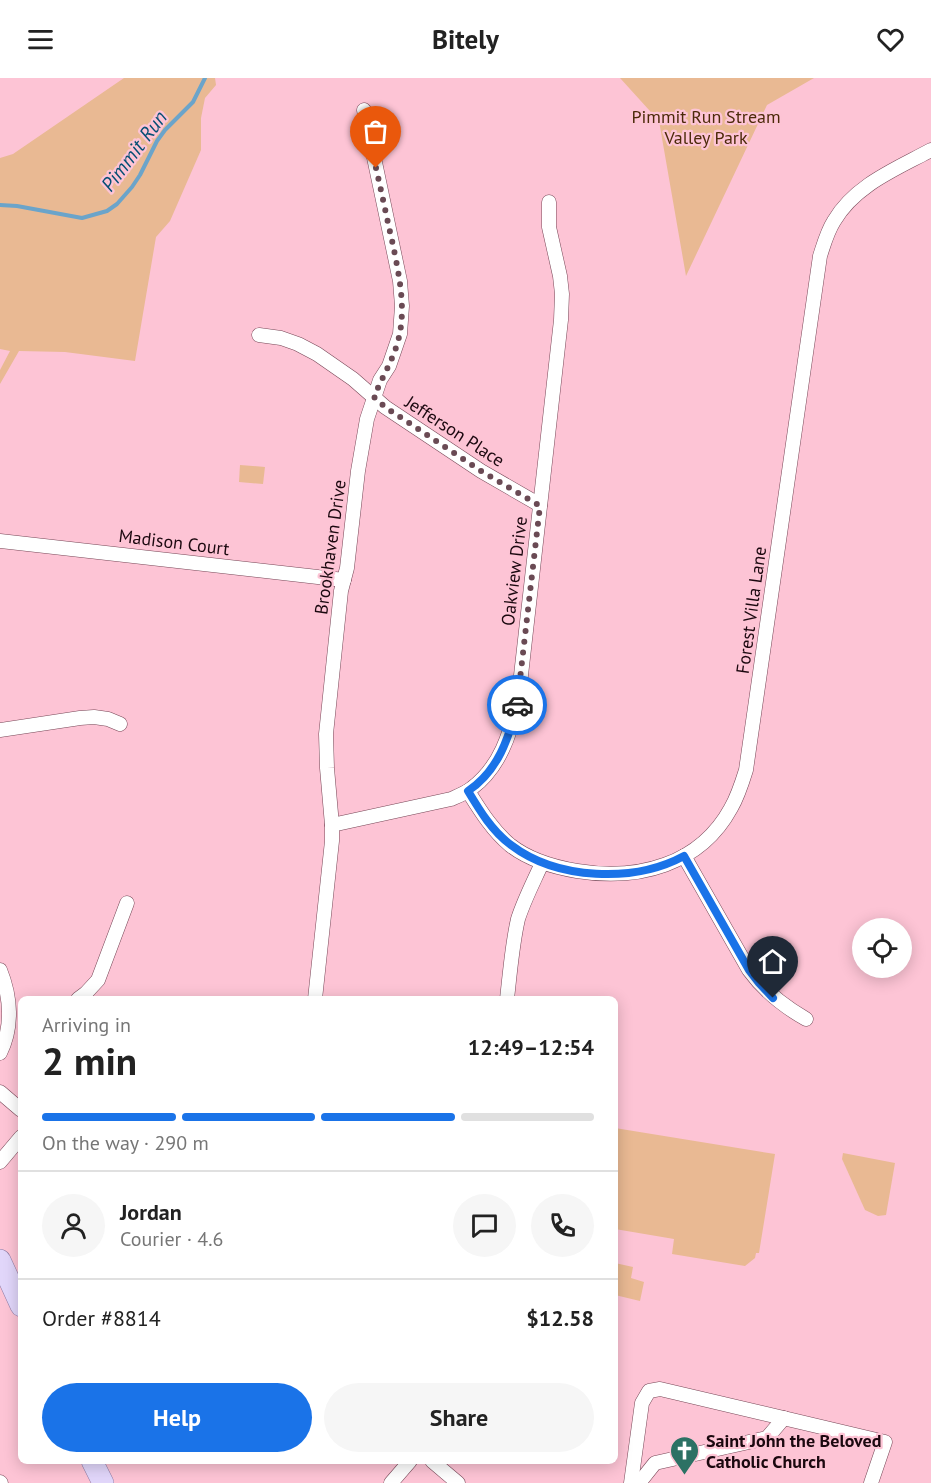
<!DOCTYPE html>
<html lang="en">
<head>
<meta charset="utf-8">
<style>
  :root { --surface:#fff; --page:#f6f6f6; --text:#222; --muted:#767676; --line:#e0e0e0; --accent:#1a73e8 }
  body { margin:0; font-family:"PT Sans",sans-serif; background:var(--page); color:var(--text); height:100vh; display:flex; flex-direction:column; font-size:22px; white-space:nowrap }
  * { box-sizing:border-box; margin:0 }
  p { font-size:20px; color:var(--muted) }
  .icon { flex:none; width:33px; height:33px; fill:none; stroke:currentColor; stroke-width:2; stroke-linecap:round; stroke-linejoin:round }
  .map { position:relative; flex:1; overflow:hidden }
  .drawer { position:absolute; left:18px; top:918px; width:600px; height:468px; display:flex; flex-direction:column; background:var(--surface); border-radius:9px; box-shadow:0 3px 15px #0003 }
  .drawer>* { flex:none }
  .fabs { position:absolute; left:852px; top:840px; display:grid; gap:12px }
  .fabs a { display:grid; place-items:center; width:60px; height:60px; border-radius:50%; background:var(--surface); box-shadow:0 3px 15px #0003; font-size:30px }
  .pin { position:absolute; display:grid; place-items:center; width:51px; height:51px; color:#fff; margin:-62px -26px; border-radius:50% 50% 50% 0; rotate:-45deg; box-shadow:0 0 6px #0007 }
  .pin .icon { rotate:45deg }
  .courier { position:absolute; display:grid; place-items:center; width:60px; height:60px; margin:-30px; border:4px solid #1a73e8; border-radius:50%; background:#fff; color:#222; box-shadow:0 2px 8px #0007 }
  .headline em { font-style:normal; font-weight:600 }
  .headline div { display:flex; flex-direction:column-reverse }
  .headline { display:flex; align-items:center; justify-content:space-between; height:102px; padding:0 24px }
  h1 { font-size:39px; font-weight:600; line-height:45px }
  .bar { display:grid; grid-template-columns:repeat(4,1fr); gap:9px 6px; align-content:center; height:72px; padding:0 24px }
  .bar i { height:8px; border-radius:4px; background:var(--line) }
  .bar .active { background:var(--accent) }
  .bar p { grid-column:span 4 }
  .line { display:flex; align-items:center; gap:15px; padding:0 24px; border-top:2px solid var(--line) }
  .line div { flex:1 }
  .round { display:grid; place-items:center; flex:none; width:63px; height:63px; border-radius:32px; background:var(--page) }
  .primary-button { display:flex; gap:12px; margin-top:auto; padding:12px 24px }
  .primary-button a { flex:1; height:69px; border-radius:36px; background:var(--accent); color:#fff; font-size:24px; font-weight:600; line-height:69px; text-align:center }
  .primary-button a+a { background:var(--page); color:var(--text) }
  header { display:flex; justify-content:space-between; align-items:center; height:78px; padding:0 24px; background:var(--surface); font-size:27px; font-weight:600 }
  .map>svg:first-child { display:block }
</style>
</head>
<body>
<header><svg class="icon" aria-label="menu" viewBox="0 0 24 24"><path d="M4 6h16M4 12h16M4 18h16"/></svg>Bitely<svg class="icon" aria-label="heart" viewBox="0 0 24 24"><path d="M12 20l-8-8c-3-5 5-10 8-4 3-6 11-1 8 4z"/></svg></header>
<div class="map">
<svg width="931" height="1405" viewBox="0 0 931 1405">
  <rect width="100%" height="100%" fill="#fdc4d5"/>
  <g fill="#e9b993">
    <polygon points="124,0 215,0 216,7 205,20 201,40 201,72 170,143 156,159 135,283 65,274 19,273 0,306 0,292 10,273 0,271 0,80 13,76"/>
    <polygon points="620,0 814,0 767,27 686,198 659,43"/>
    <polygon points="240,387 265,389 263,406 239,404"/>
    <polygon points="615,1050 775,1076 759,1175 756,1175 755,1180 745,1188 672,1176 674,1161 615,1151"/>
    <polygon points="843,1075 895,1085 886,1137 878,1138 865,1132 842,1081"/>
    <polygon points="615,1185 633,1189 631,1200 644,1204 640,1223 615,1217"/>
  </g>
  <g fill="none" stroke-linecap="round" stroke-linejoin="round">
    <polyline stroke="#6ba4ca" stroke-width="4" points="0,127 17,128 82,140 107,133 117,126 132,109 140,97 157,63 165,52 193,24 205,0"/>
    <defs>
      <g id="minor">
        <polyline points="259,257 281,260 298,266 317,276 353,301 385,329 481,393 540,427"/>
        <polyline points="0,463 344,502"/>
        <polyline points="0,652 80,640 94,639 108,641 120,646"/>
        <path d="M468 713C480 732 492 752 510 767 529 782 553 789 577 793 638 803 700 787 731 730 738 718 742 705 746 692L820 178C824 166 827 154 834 143 855 107 896 91 931 72"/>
        <path d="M332 747 451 721C458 718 466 715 472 710 500 689 510 656 518 624L561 242 562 216 560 198 549 149V124"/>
        <path d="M684 778 749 892C765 914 783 928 806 941"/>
        <path d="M0 892C11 919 13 949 0 975"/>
        <polyline points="78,921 86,915 98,902 127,825"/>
        <polyline points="315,921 332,763 332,747 327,690 326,656 341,513 347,490 358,393 367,341 380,302 389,288 400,256 402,228 400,203 364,32"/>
        <path d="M507 921C510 895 512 867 518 841 524 822 534 803 542 785"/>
        <polyline points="0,1014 21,1032"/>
        <polyline points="0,1084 21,1059"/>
        <polyline points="432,1383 458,1405"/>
        <polyline points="0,1404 1,1405"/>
        <polyline points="391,1405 410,1383"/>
        <polyline points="631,1405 642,1325 649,1313 660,1311 885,1364 871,1405"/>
        <polyline points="639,1405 655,1385 767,1360 784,1340"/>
      </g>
      <g id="primary">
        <polyline points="0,1182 21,1228"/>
        <polyline points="92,1383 103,1405"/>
      </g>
    </defs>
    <use href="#minor" stroke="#774757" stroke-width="15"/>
    <use href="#primary" stroke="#8f7ca5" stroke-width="22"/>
    <use href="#minor" stroke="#fff" stroke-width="14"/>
    <use href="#primary" stroke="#e1d6fa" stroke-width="21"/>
  </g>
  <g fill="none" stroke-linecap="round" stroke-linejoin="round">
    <path stroke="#6a4a54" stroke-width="6" stroke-dasharray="0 10.8" d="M376 90C382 116 387 141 393 167 399 197 406 229 399 259 394 281 382 299 374 319L385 329 481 393 540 428 517 627"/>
    <path stroke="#1a73e8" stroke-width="8" d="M517 627C509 660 498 693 468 713 480 733 492 753 511 767 557 802 634 805 684 778L749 892 759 905 773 920"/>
  </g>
  <defs>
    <symbol id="church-pin" viewBox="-11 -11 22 30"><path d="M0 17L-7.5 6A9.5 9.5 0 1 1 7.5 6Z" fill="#2c7164" stroke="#fdc4d5"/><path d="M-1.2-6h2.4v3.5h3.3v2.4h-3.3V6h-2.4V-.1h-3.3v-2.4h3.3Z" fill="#fff"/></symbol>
  </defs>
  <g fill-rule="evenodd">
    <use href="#church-pin" x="668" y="1356" width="33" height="45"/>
  </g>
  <g text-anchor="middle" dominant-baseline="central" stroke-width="4.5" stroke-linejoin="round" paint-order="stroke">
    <g font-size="18" fill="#4c2a09" stroke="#fdc4d5">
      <text x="706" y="38">Pimmit Run Stream<tspan x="706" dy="21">Valley Park</tspan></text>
    </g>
    <g font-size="18" fill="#1b080f" stroke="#fdc4d5">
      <text transform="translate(455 353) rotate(33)">Jefferson Place</text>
      <text transform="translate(174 464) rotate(7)">Madison Court</text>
      <text transform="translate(330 469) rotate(-82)">Brookhaven Drive</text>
      <text transform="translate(514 493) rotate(-83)">Oakview Drive</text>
      <text transform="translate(751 532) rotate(-82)">Forest Villa Lane</text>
    </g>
    <g font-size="18" font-weight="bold" fill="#1b080f" stroke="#fdc4d5" text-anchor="start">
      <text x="706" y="1362">Saint John the Beloved<tspan x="706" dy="21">Catholic Church</tspan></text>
    </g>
    <g font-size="20" font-style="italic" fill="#054f74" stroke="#fdc4d5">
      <text transform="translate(134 73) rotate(-53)">Pimmit Run</text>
    </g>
  </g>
</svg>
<div class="fabs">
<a><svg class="icon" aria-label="locate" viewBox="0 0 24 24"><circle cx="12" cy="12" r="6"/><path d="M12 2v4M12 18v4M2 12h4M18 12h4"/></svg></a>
</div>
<div class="pin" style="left:376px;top:90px;background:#ea580c"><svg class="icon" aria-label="bag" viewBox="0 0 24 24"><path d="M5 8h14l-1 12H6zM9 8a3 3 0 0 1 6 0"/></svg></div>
<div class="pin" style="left:773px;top:920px;background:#1f2937"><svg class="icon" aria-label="home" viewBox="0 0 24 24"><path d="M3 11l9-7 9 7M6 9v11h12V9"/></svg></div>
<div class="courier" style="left:517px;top:627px"><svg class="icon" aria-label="car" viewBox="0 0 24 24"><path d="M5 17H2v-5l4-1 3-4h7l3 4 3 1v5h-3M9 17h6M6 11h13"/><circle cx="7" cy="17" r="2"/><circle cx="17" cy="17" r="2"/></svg></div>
<section class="drawer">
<div class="headline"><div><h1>2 min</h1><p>Arriving in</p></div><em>12:49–12:54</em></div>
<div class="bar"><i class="active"></i><i class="active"></i><i class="active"></i><i></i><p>On the way · 290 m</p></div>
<div class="line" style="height:108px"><a class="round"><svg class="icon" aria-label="person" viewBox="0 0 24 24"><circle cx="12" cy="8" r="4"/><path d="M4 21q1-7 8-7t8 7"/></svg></a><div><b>Jordan</b><p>Courier · 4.6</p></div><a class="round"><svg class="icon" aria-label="chat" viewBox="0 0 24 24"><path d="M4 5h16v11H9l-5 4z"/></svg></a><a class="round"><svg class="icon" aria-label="phone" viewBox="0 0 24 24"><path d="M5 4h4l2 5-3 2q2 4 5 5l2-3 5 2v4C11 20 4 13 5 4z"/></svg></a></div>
<div class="line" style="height:78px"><div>Order #8814</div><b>$12.58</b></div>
<div class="primary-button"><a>Help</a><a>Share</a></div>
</section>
</div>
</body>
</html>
